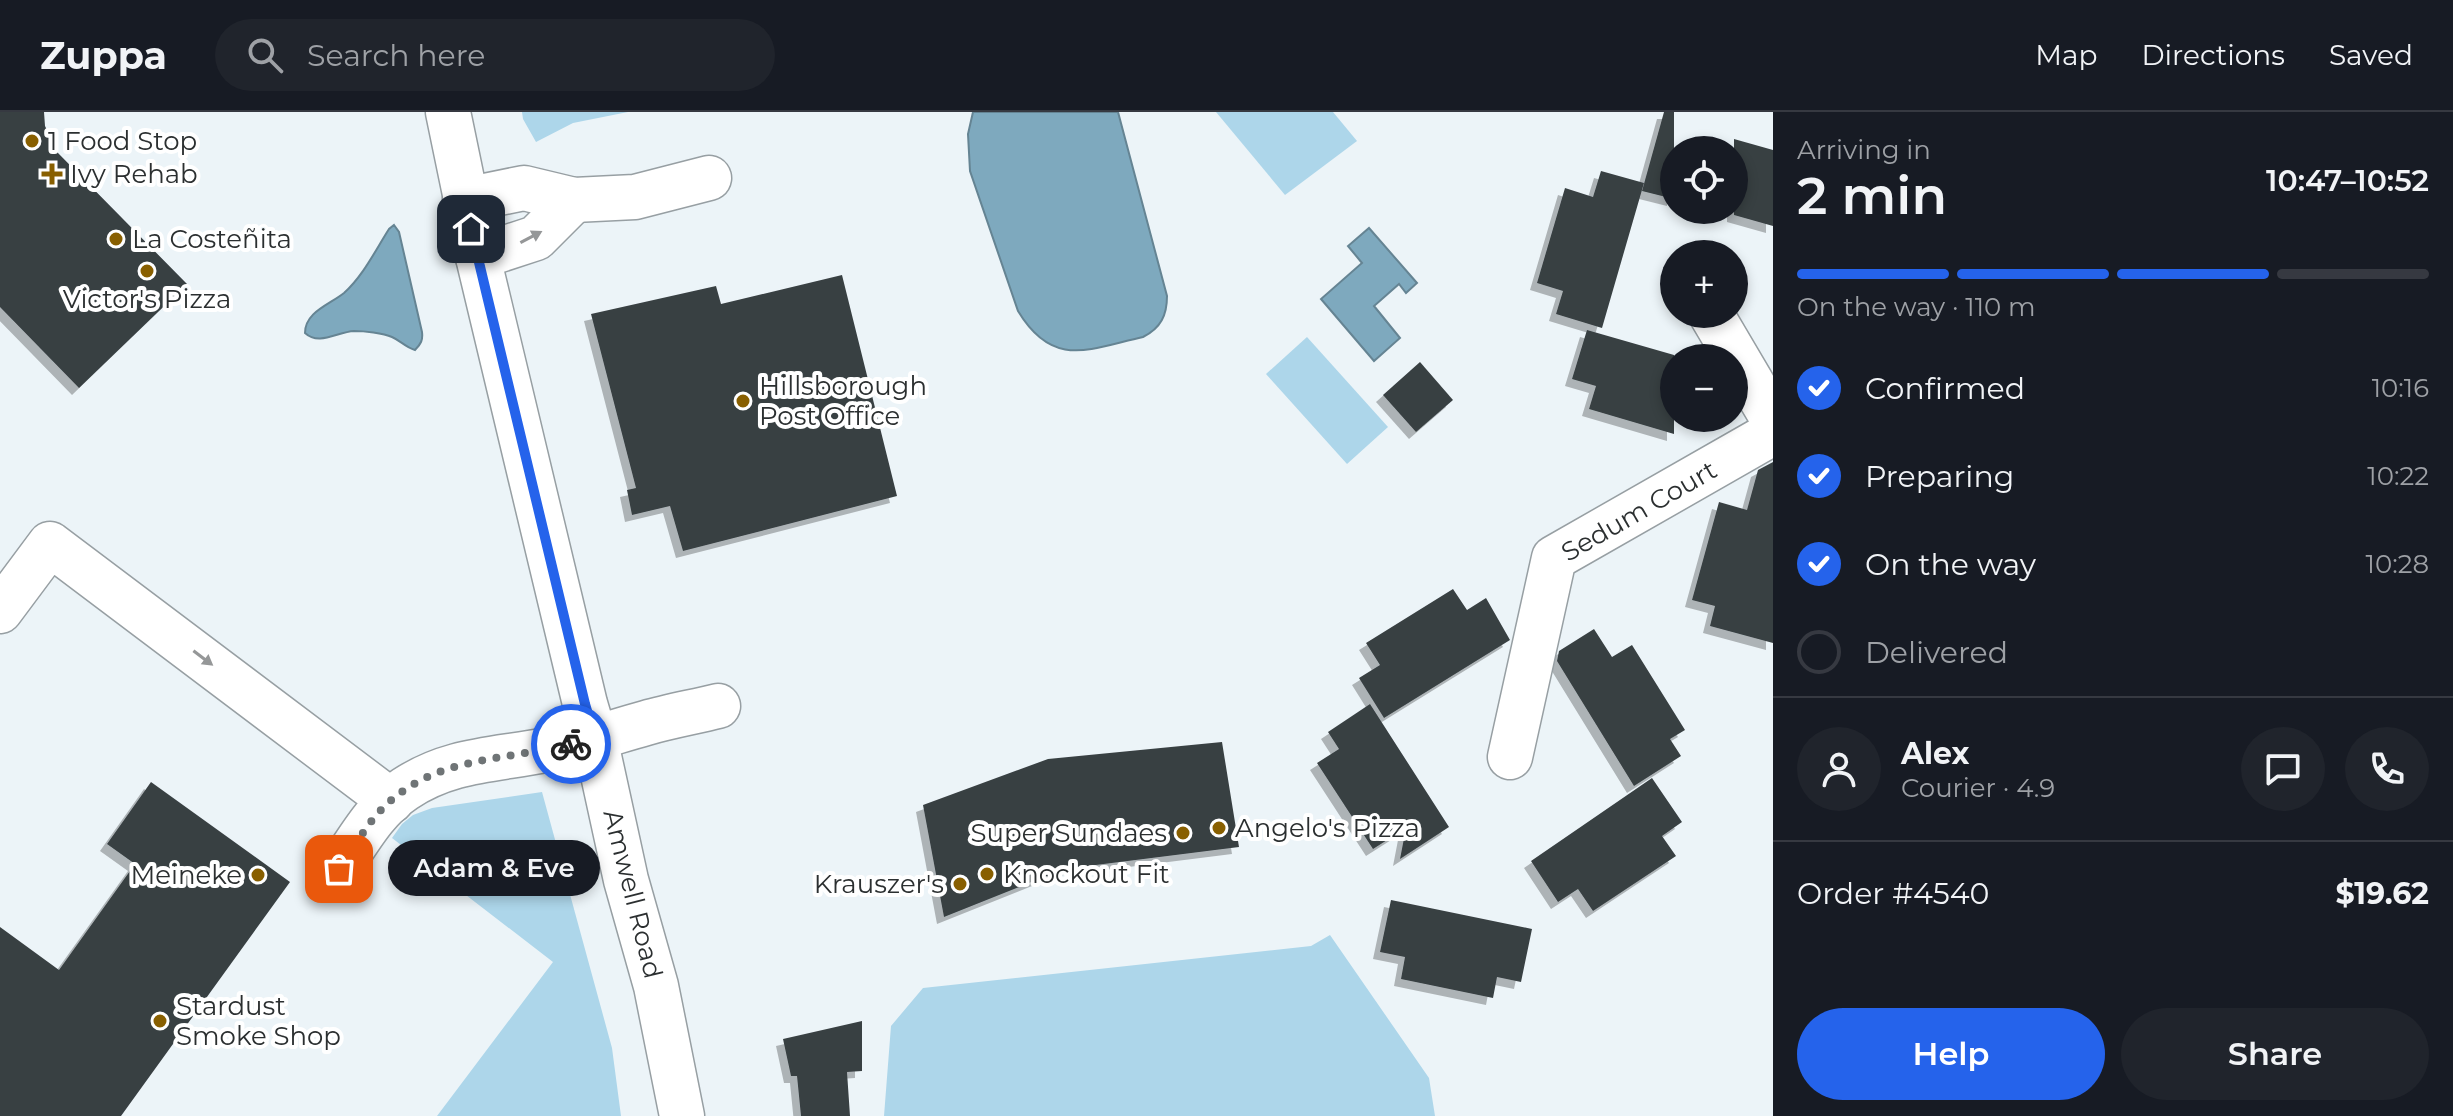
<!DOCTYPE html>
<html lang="en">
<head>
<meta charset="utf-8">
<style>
  :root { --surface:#171b24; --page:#20242c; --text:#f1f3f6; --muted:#9ea1a6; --line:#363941; --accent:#2563eb }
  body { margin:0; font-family:Montserrat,sans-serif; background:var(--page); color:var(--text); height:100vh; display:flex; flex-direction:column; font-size:30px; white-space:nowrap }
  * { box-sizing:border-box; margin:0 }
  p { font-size:26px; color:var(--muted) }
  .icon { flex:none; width:44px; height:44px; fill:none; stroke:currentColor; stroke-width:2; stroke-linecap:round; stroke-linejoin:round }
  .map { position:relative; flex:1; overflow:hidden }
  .panel { display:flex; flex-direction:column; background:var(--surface); width:680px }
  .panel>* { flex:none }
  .buttons { position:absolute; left:1660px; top:24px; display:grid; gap:16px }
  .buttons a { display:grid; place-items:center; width:88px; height:88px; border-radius:50%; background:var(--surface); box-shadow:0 4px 12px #0003; font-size:40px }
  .pin { position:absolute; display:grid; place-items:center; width:68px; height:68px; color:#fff; margin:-34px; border-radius:16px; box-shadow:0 4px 12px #0006 }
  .courier { position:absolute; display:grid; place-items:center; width:80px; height:80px; margin:-40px; border:6px solid #2563eb; border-radius:50%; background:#fff; color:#222; box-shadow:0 2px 10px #0007 }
  .bubble { position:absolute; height:56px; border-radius:28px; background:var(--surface); box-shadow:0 4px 12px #0003; font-size:26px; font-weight:600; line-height:56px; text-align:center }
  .head em { font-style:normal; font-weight:600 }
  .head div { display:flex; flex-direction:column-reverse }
  .head { display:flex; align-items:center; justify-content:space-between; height:136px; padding:0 24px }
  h1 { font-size:52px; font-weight:600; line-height:60px }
  .bar { display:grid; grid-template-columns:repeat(4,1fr); gap:12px 8px; align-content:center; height:96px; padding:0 24px }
  .bar i { height:10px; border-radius:6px; background:var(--line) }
  .bar .active { background:var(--accent) }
  .bar p { grid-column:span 4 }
  .line { display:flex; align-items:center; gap:20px; padding:0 24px; border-top:2px solid var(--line) }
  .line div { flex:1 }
  .round { display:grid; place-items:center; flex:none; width:84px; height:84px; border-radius:42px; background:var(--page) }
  ol { padding:0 24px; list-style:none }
  li { display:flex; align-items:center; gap:24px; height:88px }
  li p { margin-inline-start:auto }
  li .icon { padding:8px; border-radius:50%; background:var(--accent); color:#fff; stroke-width:4 }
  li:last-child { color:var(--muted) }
  li i { width:44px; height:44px; border:4px solid var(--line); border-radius:50% }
  .button { display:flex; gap:16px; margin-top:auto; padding:16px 24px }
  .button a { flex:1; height:92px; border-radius:48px; background:var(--accent); color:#fff; font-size:32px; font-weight:600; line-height:92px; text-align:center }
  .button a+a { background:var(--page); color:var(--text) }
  header { display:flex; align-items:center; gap:48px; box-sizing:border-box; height:112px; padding:0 40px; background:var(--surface); border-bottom:2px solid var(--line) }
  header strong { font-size:38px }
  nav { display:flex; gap:44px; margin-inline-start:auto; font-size:28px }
  .search { width:560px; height:72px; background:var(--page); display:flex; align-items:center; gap:20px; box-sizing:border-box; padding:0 28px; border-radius:44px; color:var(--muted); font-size:30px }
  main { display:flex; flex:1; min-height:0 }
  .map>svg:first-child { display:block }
</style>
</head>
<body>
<header>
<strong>Zuppa</strong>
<div class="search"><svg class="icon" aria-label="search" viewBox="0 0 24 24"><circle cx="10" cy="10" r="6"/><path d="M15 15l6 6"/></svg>Search here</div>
<nav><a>Map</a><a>Directions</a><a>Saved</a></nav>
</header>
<main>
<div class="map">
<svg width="1773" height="1004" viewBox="0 0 1773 1004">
  <defs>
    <filter id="shadow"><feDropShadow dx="-7" dy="7" stdDeviation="0" flood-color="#0004"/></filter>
  </defs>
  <rect width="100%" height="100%" fill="#ecf4f8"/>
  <g fill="#add6ea">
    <polygon points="522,0 628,0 573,11 536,30 523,7"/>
    <polygon points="1216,0 1333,0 1357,29 1285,83"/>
    <polygon points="1307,225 1388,315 1347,352 1266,262"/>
    <polygon points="542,680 612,936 621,1004 437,1004 553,850 392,726 402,712 413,703 432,696"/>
    <polygon points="1330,823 1429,966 1435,1004 884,1004 891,914 923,876 1311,834"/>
  </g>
  <g fill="#7ea9be" stroke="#658493" stroke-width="2">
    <path d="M973 0H1118L1167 184C1167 203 1161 216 1143 225 1089 237 1053 257 1018 199L970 59 968 22Z"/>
    <path d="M394 113 399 120 422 220C423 228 421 232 415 238 405 235 401 229 392 225 383 221 364 219 354 219 337 220 319 234 305 221 305 200 329 193 344 181 363 164 375 139 389 117Z"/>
    <polygon points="1369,116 1417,171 1406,181 1399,172 1374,194 1400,226 1374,249 1321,187 1362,151 1348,134"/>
  </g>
  <g fill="#394043" filter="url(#shadow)">
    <polygon points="0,0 44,0 45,14 58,41 187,172 79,276 0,195"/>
    <polygon points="1664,0 1674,0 1674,87 1642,79"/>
    <polygon points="1734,27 1773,38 1773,114 1734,103"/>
    <polygon points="1601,59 1644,71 1602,216 1556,202 1563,179 1537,171 1565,76 1593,85"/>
    <polygon points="842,163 897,384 683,439 670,394 632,403 627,378 636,376 591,202 716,174 721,192"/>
    <polygon points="1587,218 1674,243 1674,322 1589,297 1596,274 1572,267"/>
    <polygon points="1420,250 1453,288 1416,320 1383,283"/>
    <polygon points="1773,350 1773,531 1710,514 1715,494 1692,488 1719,390 1747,398 1758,358"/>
    <polygon points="1453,477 1467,498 1486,486 1510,528 1384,606 1359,566 1380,553 1366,531"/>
    <polygon points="1594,517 1612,545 1632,533 1685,618 1670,627 1681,644 1634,674 1557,549 1559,539"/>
    <polygon points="1370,592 1449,715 1400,747 1406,716 1373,737 1317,651 1339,637 1328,620"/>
    <polygon points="1222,630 1239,735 1064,757 944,805 923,693 1048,647"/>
    <polygon points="1652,666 1682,710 1662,724 1676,744 1593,799 1578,777 1558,790 1531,749"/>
    <polygon points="151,670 290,770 121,1004 0,1004 0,815 59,858 135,752 107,732"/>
    <polygon points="1391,788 1532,817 1521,870 1497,865 1493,886 1401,867 1405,845 1380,840"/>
    <polygon points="862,909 862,959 847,960 850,1004 801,1004 797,964 791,964 783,927"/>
  </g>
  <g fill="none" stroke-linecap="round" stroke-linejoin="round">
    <defs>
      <g id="minor">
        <polyline points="465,88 524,76 574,88 635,85 709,66"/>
        <polyline points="478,145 536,126 574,88"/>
        <polyline points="1711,202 1773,307"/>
        <polyline points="0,499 50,432 391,689"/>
        <polyline points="1510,645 1554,446 1773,321"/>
        <path d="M339 757C358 729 376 696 405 677 450 647 495 648 546 638 580 632 613 620 646 611 670 604 694 600 718 594"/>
      </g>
      <polyline id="major" points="448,0 478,145 585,592 595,626 626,768 656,874 682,1004"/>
    </defs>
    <use href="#minor" stroke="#979fa3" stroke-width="47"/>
    <use href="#major" stroke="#979fa3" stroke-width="47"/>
    <use href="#minor" stroke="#fff" stroke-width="44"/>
    <use href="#major" stroke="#fff" stroke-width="44"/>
  </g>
  <defs><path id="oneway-solid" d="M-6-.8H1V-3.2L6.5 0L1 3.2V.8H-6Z" transform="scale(2)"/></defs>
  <g fill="#959798">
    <use href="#oneway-solid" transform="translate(531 125) rotate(-28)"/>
    <use href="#oneway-solid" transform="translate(203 546) rotate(37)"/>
  </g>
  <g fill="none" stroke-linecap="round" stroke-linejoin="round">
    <path stroke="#6f7476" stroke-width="8" stroke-dasharray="0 14.4" d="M339 757C351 740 361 722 374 706 426 643 500 650 571 632"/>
    <polyline stroke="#2563eb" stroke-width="10" points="471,117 585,592 595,626 571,632"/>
  </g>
  <g fill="#885f00" stroke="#fff" stroke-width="3">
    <circle cx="32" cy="29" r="8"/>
    <path d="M48 50h8v8h8v8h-8v8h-8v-8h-8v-8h8z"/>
    <circle cx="116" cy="127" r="8"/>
    <circle cx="147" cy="159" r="8"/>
    <circle cx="743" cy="289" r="8"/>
    <circle cx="1219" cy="716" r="8"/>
    <circle cx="1183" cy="721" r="8"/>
    <circle cx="987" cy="762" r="8"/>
    <circle cx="258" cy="763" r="8"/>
    <circle cx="960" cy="772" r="8"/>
    <circle cx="160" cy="909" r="8"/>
  </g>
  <g text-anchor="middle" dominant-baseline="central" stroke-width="8" stroke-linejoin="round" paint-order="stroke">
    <g font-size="26" fill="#2b2f30" stroke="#fff" text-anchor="start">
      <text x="48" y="29">1 Food Stop</text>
      <text x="70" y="62">Ivy Rehab</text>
      <text x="132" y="127">La Costeñita</text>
      <text x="147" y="187" text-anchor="middle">Victor's Pizza</text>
      <text x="759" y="274">Hillsborough<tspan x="759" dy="30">Post Office</tspan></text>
      <text x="1235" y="716">Angelo's Pizza</text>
      <text x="1167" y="721" text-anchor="end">Super Sundaes</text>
      <text x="1003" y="762">Knockout Fit</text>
      <text x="242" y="763" text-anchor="end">Meineke</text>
      <text x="944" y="772" text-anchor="end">Krauszer's</text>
      <text x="176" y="894">Stardust<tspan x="176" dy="30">Smoke Shop</tspan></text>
    </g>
    <g font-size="26" fill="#2b2f30" stroke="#fff">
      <text transform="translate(1639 399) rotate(-30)">Sedum Court</text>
      <text transform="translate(633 782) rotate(76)">Amwell Road</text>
    </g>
  </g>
</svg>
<div class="buttons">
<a><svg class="icon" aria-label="locate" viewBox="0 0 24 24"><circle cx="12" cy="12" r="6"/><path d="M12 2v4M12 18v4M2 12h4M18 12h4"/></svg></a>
<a>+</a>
<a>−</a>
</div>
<div class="pin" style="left:339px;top:757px;background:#ea580c"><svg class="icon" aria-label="bag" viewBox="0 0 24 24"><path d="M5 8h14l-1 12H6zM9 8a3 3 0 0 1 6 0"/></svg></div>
<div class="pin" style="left:471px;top:117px;background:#1f2937"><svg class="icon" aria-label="home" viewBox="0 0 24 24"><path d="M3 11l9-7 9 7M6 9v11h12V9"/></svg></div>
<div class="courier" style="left:571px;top:632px"><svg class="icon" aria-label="bike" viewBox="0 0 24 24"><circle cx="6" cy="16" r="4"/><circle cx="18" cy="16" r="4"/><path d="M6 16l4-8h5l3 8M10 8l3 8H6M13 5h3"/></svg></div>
<div class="bubble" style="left:388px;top:728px;width:212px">Adam &amp; Eve</div>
</div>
<section class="panel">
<div class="head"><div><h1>2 min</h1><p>Arriving in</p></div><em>10:47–10:52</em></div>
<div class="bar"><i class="active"></i><i class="active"></i><i class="active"></i><i></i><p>On the way · 110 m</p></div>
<ol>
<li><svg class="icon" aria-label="check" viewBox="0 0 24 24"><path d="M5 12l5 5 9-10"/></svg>Confirmed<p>10:16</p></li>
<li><svg class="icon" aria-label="check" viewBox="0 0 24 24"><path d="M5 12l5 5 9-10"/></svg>Preparing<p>10:22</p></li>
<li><svg class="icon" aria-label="check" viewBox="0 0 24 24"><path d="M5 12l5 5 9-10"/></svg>On the way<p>10:28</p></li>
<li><i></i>Delivered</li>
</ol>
<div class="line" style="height:144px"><a class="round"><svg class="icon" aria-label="person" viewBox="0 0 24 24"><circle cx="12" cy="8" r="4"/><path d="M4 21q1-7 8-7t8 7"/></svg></a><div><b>Alex</b><p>Courier · 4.9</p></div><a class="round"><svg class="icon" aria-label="chat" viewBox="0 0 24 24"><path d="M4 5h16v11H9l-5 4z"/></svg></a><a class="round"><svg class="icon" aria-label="phone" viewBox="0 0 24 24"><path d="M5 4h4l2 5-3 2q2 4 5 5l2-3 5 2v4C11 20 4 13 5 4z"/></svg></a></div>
<div class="line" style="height:104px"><div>Order #4540</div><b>$19.62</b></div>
<div class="button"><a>Help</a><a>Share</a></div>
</section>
</main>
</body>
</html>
